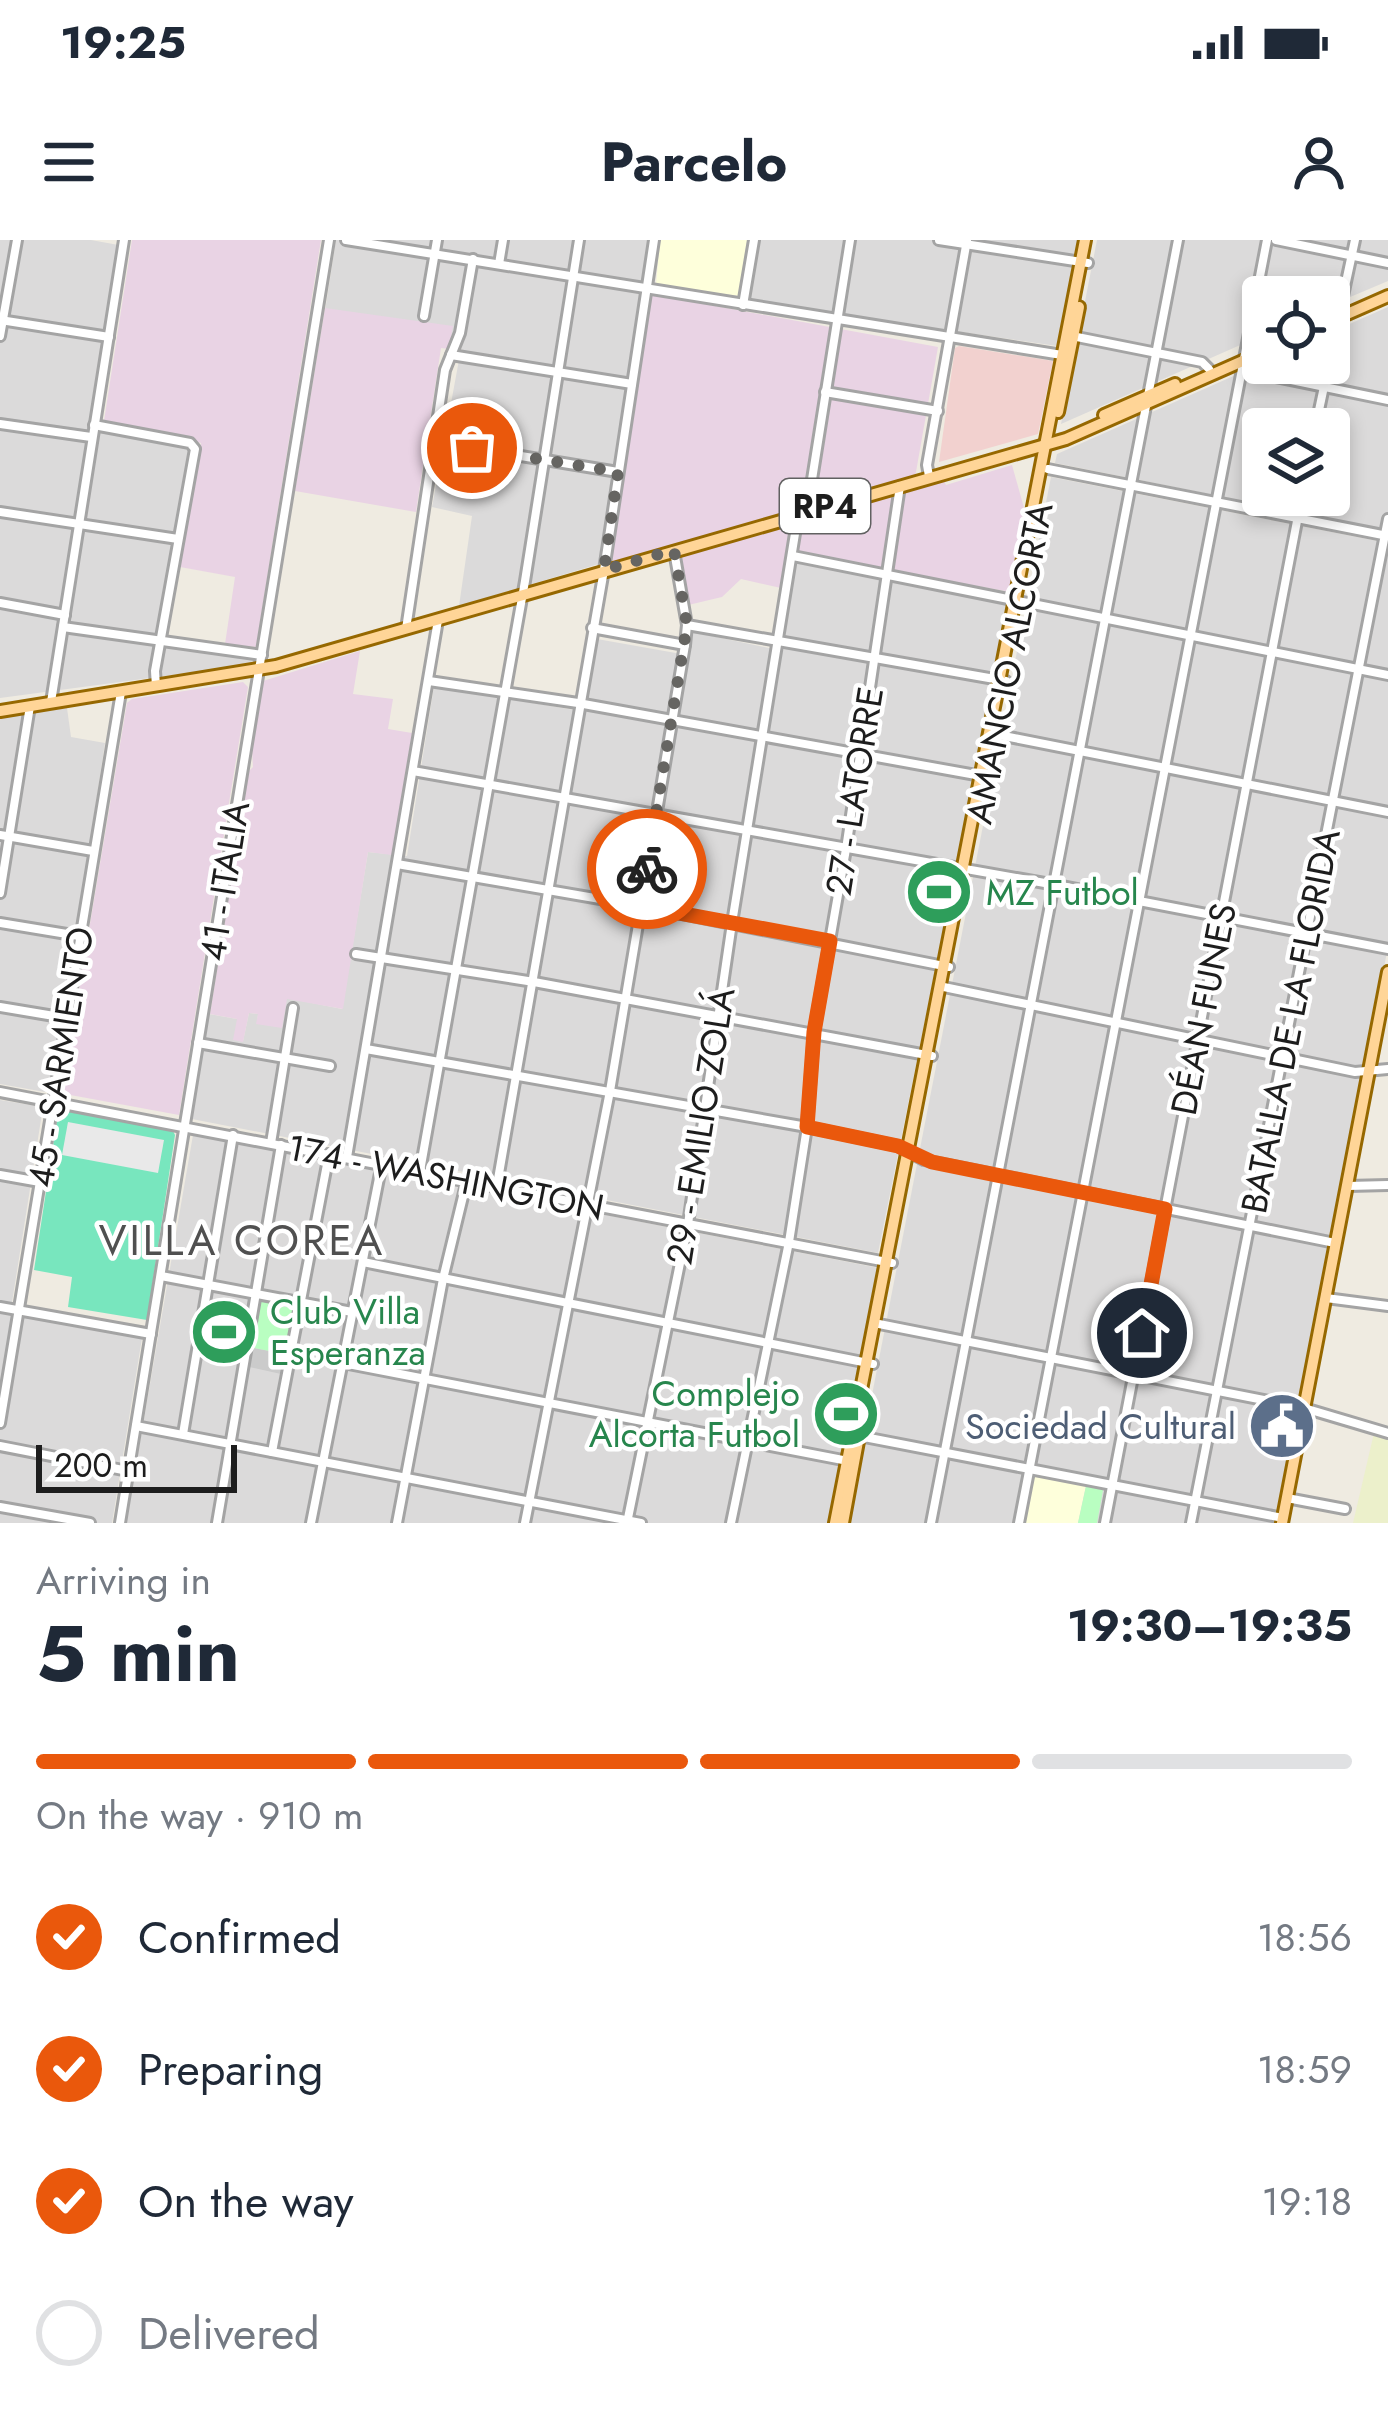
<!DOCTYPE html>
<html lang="en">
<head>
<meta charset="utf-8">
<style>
  :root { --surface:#fff; --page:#f2f2f3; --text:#1f2937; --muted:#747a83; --line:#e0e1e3; --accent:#ea580c }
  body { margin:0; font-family:Jost,sans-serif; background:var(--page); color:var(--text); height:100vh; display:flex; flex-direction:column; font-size:45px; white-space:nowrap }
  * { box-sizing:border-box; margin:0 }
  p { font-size:39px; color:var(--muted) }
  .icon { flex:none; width:66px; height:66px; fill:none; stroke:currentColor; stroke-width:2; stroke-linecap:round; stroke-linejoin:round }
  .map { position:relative; height:1283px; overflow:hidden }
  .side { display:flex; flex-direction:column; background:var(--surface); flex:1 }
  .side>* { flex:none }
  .buttons { position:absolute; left:1242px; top:36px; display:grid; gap:24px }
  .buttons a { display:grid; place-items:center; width:108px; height:108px; border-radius:12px; background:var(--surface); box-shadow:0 6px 18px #0003; font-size:60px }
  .scale { position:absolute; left:36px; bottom:30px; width:201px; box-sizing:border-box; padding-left:12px; border:6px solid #1d1d1d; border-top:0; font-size:33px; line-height:42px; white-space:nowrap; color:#1d1d1d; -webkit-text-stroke:9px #fff; paint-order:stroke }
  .pin { position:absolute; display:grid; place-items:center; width:102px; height:102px; color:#fff; margin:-51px; border:6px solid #fff; border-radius:50%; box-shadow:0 3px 12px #0007 }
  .courier { position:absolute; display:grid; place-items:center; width:120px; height:120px; margin:-60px; border:9px solid #ea580c; border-radius:50%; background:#fff; color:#222; box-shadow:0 3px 15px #0007 }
  .headline em { font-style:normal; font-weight:700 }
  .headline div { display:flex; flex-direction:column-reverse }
  .headline { display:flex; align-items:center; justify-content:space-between; height:204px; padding:0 36px }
  h1 { font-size:78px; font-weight:700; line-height:90px }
  .bar { display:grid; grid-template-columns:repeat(4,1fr); gap:18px 12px; align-content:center; height:144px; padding:0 36px }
  .bar i { height:15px; border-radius:9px; background:var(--line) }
  .bar .active { background:var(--accent) }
  .bar p { grid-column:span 4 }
  ol { padding:0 36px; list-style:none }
  li { display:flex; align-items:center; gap:36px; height:132px }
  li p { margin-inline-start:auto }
  li .icon { padding:12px; border-radius:50%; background:var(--accent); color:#fff; stroke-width:4 }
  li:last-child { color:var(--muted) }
  li i { width:66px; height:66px; border:6px solid var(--line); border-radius:50% }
  .status { display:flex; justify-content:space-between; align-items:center; height:84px; padding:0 60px; background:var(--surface); direction:ltr }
  .status svg { height:33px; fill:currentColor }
  header { display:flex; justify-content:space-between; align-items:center; height:156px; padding:0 36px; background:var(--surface); font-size:54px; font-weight:700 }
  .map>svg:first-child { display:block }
</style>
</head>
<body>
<div class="status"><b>19:25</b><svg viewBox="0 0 49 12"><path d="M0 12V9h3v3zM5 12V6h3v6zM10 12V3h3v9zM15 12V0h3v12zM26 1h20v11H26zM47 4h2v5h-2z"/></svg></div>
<header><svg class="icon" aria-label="menu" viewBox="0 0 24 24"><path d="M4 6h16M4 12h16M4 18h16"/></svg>Parcelo<svg class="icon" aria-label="person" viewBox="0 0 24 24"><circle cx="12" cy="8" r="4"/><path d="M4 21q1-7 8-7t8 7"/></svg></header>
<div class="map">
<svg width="1388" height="1283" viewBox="0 0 1388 1283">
  <rect width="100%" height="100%" fill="#efebe1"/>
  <g fill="#dbdada" fill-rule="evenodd">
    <polygon points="0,0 91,0 124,6 104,90 88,187 191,208 156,404 255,416 255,424 0,458"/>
    <polygon points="336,0 650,0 602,323 459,366 472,276 432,267 463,98 325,71"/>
    <polygon points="757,0 1078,0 1057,106 749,61"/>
    <polygon points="1097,0 1388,0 1388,41 1329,66 1329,57 1263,57 1263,95 1061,184"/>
    <path d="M1388 67V290L1055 223 1057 214 1263 123H1329V93ZM1263 189H1329V255H1263Z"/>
    <polygon points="1051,237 1388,303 1388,707 1275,1283 847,1283"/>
    <polygon points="796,323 1009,364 878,1013 192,879 209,774 237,779 243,801 249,773 258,774 257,784 287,758 342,769 368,612 407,616 434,446 586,472 597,399 687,415 693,392 783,411"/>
    <polygon points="67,468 71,497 105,503 53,846 45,852 0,844 0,478"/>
    <polygon points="0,860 43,867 10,1075 142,1098 112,1283 0,1283"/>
    <polygon points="193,895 879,1028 829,1283 126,1283"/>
  </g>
  <polygon fill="#f2d1cf" points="959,106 1053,121 1038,194 939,222 955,108"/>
  <g fill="#e9d3e4">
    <polygon points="132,0 321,0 256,407 225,404 235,337 180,327 201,203 104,181"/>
    <polygon points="650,54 938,107 913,249 944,241 946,245 1012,225 1026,275 1011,352 787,313 781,348 741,339 722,357 684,366 672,306 614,323 609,316"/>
    <polygon points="325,68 453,86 449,109 441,108 416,272 295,251"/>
    <polygon points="360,411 353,454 393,459 388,489 412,493 392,615 368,612 343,769 287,759 282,788 256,784 258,774 249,773 243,802 233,800 237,779 210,774 249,531 253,527 252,510 263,441"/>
    <polygon points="243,442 248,447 228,569 223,569 222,575 227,576 179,875 65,854 62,851 127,463 132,459"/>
  </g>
  <g fill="#feffdb">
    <polygon points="660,0 747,0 739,56 656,45"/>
    <polygon points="1033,1235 1086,1246 1078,1283 1024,1283"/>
  </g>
  <polygon fill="#cbcbcb" points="249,1107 285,1114 281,1134 245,1126"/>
  <polygon fill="#ecf0cb" points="1374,1193 1388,1197 1388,1283 1353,1283"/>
  <g fill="#b9fec1">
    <polygon points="258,1060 294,1067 285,1114 249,1107"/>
    <polygon points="1086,1246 1103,1250 1097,1283 1078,1283"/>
  </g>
  <polygon fill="#78e6be" points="64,869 173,891 175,895 147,1080 68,1067 72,1037 34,1030 58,873"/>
  <polygon fill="#e9e9e9" points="68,882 164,900 158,933 62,915"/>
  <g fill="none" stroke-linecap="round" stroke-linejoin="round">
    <defs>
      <g id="minor">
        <polyline points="346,0 1062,115"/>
        <polyline points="939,0 1088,23"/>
        <polyline points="1276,0 1388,23"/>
        <polyline points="499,24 503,0"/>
        <polyline points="743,65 754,0"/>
        <polyline points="424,76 437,0"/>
        <polyline points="0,80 109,97"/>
        <polyline points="0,96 17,0"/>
        <polyline points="1072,96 1202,122 1209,129"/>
        <polyline points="451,115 632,144"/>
        <polyline points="1329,121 1355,0"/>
        <polyline points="1242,130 1388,160"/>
        <polyline points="825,152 938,171"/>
        <polyline points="0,184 91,197"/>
        <polyline points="94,185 190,203 195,209 155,431 156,446"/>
        <polyline points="1315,189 1329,123"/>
        <polyline points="436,202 618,232"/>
        <polyline points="1048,229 1388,296"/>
        <polyline points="929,236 927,225 967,0"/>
        <polyline points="807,271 850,0"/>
        <polyline points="0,272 178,299"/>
        <polyline points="793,316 1388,435"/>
        <polyline points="0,363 65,375"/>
        <polyline points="687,385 1006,441"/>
        <polyline points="63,387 262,415"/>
        <polyline points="592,388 685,405"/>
        <polyline points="406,389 445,130 460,93 473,19"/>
        <polyline points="429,441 578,463 987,537"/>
        <polyline points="51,462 124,0"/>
        <polyline points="989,493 1388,572"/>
        <polyline points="413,531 1056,645 1388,709"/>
        <polyline points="0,595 93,611"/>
        <polyline points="397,624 641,666 949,727"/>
        <polyline points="0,653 30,466"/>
        <polyline points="0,683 79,696"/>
        <polyline points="356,714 534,742 932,816"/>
        <polyline points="939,746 1355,832 1388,829"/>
        <polyline points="0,767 66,778"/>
        <polyline points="198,803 330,826"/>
        <polyline points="366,809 807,887 898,906 924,920 1335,1003"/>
        <polyline points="0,852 892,1023"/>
        <polyline points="271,903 293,768"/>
        <polyline points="347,917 438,380"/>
        <polyline points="420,931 525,341 579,0"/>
        <polyline points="0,935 40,942"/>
        <polyline points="497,945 604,330 654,0"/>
        <polyline points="1348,946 1388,945"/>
        <polyline points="363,1022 873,1124"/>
        <polyline points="161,1036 352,1072"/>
        <polyline points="1326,1058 1388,1066"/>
        <polyline points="0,1067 151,1094"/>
        <polyline points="874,1083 1304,1168 1388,1193"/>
        <polyline points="343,1123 848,1221"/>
        <polyline points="0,1183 121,452"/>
        <polyline points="136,1186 641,1283"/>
        <polyline points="183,1194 233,895"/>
        <polyline points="859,1196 1283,1278"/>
        <polyline points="0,1206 128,1231"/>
        <polyline points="272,1212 329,914"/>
        <polyline points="1287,1258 1345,1269"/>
        <polyline points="0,1267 90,1283"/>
        <polyline points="120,1283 329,0"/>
        <polyline points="217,1283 281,905"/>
        <polyline points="311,1283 382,923"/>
        <polyline points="397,1283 443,1039 467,940"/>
        <polyline points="525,1283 610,851 685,405 687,385 674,311"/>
        <polyline points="627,1283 688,984 732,683 798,275"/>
        <polyline points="731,1283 789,1002 807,887 814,792 846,609 900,246"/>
        <polyline points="931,1283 1178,0"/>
        <polyline points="1019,1283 1267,0"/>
        <polyline points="1105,1283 1302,255"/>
        <polyline points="1191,1283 1388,279"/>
      </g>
      <g id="major">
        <polyline points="1329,82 1388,56"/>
        <polyline points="1058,172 1079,67"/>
        <polyline points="1104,175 1175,144"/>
        <polyline points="0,471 276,426 1066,199 1263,112"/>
        <polyline points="835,1283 1085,0"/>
        <polyline points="843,1283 863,1174"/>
        <polyline points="1282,1283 1388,732"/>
      </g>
    </defs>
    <use href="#minor" stroke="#a4a4a4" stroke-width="14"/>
    <use href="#major" stroke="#966800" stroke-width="16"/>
    <use href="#minor" stroke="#fff" stroke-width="8"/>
    <use href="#major" stroke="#ffd597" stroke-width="10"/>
  </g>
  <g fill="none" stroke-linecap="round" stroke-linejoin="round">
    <polyline stroke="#666562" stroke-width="12" stroke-dasharray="0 21.6" points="472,208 618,232 604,330 674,310 687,385 647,629"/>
    <polyline stroke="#ea580c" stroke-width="15" points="647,629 641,666 830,701 814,792 807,887 898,906 932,922 1165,969 1142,1093"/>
  </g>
  <defs>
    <symbol id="stadium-disc" viewBox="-11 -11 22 22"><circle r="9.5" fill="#2e9e5b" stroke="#fff"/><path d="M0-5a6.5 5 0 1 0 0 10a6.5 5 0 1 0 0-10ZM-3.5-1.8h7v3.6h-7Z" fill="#fff"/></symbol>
    <symbol id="civic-disc" viewBox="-11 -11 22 22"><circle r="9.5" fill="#5c6f8a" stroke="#fff"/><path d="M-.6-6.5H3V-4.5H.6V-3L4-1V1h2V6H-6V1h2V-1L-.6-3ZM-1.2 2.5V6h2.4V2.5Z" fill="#fff"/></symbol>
  </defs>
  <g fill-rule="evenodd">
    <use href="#stadium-disc" x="901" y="614" width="76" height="76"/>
    <use href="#stadium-disc" x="186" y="1054" width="76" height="76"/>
    <use href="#stadium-disc" x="808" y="1136" width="76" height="76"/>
    <use href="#civic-disc" x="1244" y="1148" width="76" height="76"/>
  </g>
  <g text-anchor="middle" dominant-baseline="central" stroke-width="9" stroke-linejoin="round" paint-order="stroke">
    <rect fill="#fff" stroke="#616161" stroke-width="3" x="780" y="239" width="90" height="54" rx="9"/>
    <g font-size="33" font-weight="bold" fill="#1d1d1d">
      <text x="825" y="266">RP4</text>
    </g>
    <g font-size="36" fill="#1d1d1d" stroke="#fff">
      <text transform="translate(1009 423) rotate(-79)">AMANCIO ALCORTA</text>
      <text transform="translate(854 551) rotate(-81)">27 - LATORRE</text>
      <text transform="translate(224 641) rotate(-81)">41 - ITALIA</text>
      <text transform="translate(1203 769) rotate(-79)">DÉAN FUNES</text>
      <text transform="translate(1290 781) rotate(-79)">BATALLA DE LA FLORIDA</text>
      <text transform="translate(60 817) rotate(-81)">45 - SARMIENTO</text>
      <text transform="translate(700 886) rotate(-81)">29 - EMILIO ZOLÁ</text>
      <text transform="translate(446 937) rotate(11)">174 - WASHINGTON</text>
    </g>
    <g font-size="36" fill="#27864d" stroke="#fff" text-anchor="start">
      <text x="986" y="652">MZ Futbol</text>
      <text x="270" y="1071">Club Villa<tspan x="270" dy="41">Esperanza</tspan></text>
      <text x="800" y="1153" text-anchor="end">Complejo<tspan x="800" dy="41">Alcorta Futbol</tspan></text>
    </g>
    <g font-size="36" fill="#4e5e75" stroke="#fff" text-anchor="end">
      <text x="1236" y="1186">Sociedad Cultural</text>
    </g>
    <g font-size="42" letter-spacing="3" fill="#505050" stroke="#fff">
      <text x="242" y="1000">VILLA COREA</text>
    </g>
  </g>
</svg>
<div class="buttons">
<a><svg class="icon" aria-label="locate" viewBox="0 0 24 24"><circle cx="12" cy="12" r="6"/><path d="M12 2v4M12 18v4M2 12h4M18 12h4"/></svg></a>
<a><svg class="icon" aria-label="layers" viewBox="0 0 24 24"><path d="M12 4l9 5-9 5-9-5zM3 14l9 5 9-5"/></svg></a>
</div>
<div class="scale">200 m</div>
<div class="pin" style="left:472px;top:208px;background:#ea580c"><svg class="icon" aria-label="bag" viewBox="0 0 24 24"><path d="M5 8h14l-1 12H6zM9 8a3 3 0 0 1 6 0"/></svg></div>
<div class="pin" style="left:1142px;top:1093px;background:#1f2937"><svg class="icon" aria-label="home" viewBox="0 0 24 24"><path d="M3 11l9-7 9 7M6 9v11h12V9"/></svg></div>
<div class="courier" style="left:647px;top:629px"><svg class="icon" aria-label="bike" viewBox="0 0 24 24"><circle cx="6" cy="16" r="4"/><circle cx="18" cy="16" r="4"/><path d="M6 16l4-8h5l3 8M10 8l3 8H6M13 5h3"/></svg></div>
</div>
<section class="side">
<div class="headline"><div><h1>5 min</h1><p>Arriving in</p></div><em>19:30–19:35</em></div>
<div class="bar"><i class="active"></i><i class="active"></i><i class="active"></i><i></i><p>On the way · 910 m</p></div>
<ol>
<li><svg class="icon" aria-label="check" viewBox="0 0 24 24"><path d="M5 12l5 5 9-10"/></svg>Confirmed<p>18:56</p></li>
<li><svg class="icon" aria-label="check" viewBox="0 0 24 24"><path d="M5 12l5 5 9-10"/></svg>Preparing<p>18:59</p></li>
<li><svg class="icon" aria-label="check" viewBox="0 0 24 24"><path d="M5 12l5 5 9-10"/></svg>On the way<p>19:18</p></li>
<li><i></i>Delivered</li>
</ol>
</section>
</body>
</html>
